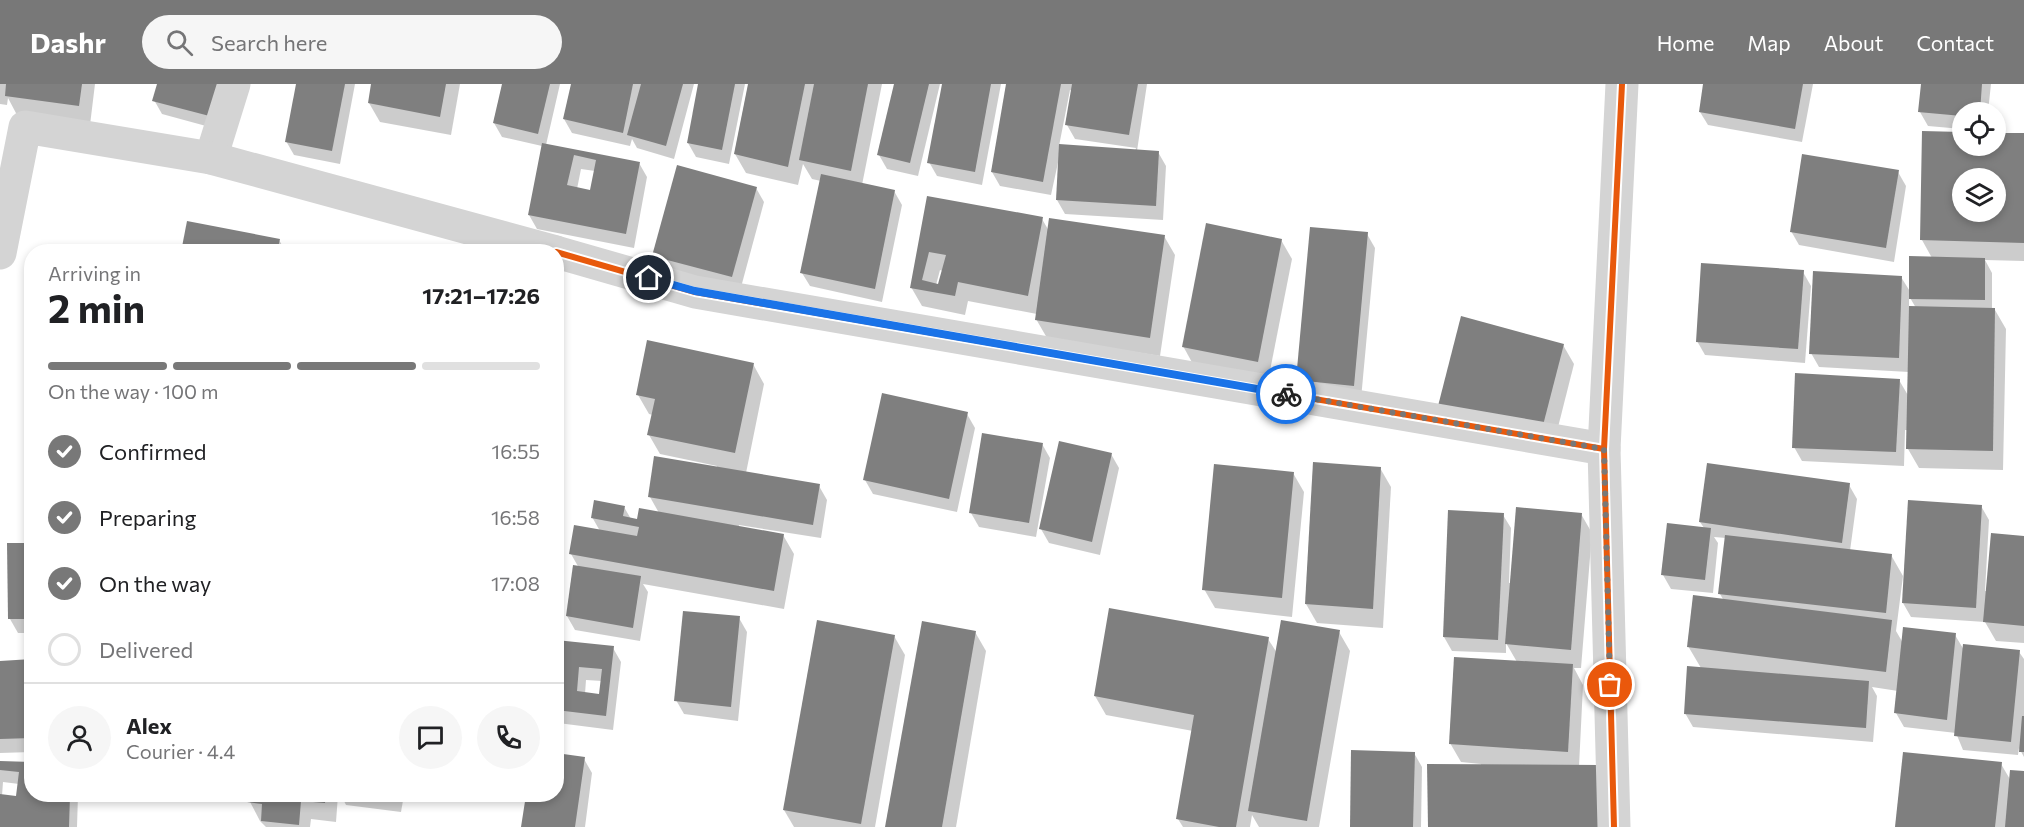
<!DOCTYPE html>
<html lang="en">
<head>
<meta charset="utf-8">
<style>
  :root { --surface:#fff; --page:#f6f6f6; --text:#202124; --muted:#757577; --line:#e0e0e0; --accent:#787878 }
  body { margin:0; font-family:Commissioner,sans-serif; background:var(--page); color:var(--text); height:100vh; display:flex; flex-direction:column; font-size:22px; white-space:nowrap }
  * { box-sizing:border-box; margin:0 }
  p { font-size:20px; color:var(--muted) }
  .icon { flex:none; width:33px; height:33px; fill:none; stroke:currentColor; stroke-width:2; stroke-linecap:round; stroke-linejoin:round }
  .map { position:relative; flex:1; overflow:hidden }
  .sheet { position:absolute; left:24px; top:160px; width:540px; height:558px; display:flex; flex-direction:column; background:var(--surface); border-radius:24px; box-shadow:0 3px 9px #0003 }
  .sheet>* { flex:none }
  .fabs { position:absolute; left:1952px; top:18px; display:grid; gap:12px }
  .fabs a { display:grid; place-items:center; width:54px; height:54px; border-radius:50%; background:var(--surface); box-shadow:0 3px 9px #0003; font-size:30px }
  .pin { position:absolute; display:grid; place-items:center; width:51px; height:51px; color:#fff; margin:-26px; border:3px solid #fff; border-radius:50%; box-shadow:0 2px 6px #0007 }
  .courier { position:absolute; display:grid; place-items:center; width:60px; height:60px; margin:-30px; border:4px solid #1a73e8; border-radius:50%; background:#fff; color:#222; box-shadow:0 2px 8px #0007 }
  .headline em { font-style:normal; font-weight:700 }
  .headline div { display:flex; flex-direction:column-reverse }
  .headline { display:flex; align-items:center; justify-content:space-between; height:102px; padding:0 24px }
  h1 { font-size:39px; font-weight:700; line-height:45px }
  .bar { display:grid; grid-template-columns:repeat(4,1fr); gap:9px 6px; align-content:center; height:72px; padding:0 24px }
  .bar i { height:8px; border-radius:4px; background:var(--line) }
  .bar .on { background:var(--accent) }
  .bar p { grid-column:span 4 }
  .line { display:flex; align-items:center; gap:15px; padding:0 24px; border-top:2px solid var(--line) }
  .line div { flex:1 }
  .round { display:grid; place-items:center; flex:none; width:63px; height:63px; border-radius:32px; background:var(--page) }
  ol { padding:0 24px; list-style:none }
  li { display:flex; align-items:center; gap:18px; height:66px }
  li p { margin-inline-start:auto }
  li .icon { padding:6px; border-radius:50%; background:var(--accent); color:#fff; stroke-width:4 }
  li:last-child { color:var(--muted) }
  li i { width:33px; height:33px; border:3px solid var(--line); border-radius:50% }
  header { display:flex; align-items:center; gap:36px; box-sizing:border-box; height:84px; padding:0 30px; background:var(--accent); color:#fff }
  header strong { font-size:28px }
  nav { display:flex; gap:33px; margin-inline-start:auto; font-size:21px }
  .search { width:420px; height:54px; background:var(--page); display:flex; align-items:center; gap:15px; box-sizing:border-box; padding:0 21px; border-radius:33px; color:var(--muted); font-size:22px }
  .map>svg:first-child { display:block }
</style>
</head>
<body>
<header>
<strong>Dashr</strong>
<div class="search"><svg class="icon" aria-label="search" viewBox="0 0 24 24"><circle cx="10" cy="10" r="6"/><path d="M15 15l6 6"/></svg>Search here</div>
<nav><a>Home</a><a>Map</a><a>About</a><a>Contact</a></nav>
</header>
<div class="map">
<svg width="2024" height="743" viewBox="0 0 2024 743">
  <rect width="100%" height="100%" fill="#fff"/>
  <g fill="#0003" fill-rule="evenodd">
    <polygon points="0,0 95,0 90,41 17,31 8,14 7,21 0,20"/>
    <polygon points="158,0 241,0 228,48 162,30 154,16"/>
    <polygon points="297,0 355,0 340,80 294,71 286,57"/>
    <polygon points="373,0 460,0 451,51 380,38 369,19"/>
    <path d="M503 0H560L546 61 639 79 647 93 634 164 537 145 529 131 542 62 502 53 494 39ZM581 85 595 87 591 108 577 105Z"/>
    <polygon points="572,0 694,0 674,75 637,64 632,55 630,62 572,49 564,35"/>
    <polygon points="700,0 745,0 729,80 696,73 688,59"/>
    <polygon points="750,0 882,0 862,101 894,107 902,121 882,218 810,202 802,189 821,97 812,95 803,80 798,101 746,89 735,70"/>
    <polygon points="896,0 940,0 918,92 887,85 879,71"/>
    <polygon points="943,0 1001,0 982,101 937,92 929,78"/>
    <path d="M1008 0H1147L1137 67 1158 68 1166 82 1163 136 1065 130 1057 116 1059 74 1051 111 1000 102 992 88ZM1070 6 1072 7 1067 41 1075 55 1136 64 1135 67 1059 62Z"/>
    <polygon points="1705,0 1813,0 1802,58 1708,41 1700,28"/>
    <polygon points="1922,0 1991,0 1988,28 1962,28 1962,45 1928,42 1920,28"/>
    <path d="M1962 49V62H1995V50L2024 51V177L1985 176 1992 189V226H1995L2006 245 2003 386 1919 384 1908 365V346H1905L1904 382 1802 377 1794 363 1899 296 1909 313V288L1819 283 1811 269 1901 193 1911 209 1932 174 1922 156ZM1962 94H1995V128H1962ZM1909 212 1916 224H1909Z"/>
    <polygon points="1898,88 1906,102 1894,178 1799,161 1791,147"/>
    <polygon points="756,104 764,118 740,207 662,185 654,171"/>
    <path d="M928 113 1042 135 1049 147 1164 152 1175 171 1160 272 1047 254 1036 235 1037 230 968 217 965 231 922 222 911 203ZM940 186 943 187 939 202 936 201Z"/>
    <polygon points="1367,150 1375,164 1361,315 1297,296"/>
    <polygon points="279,156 286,168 183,168"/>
    <polygon points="1281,156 1292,175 1268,297 1194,282 1183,262"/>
    <polygon points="1803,188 1811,202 1805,279 1705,271 1697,257"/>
    <polygon points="1563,261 1574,280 1552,367 1450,340"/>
    <polygon points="753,280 764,300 746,389 819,402 827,416 821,454 739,441 739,444 783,451 794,470 784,525 643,500 648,508 640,557 575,546 567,532 579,484 571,470 600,447 592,433 624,423 631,435 638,436 659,429 650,413 716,384 717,382 660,370 649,351 653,331 649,330 638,311"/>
    <polygon points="967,330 975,344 957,428 873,410 865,396"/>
    <polygon points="1042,360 1050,374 1036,453 979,443 971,429"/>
    <polygon points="1111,370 1119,384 1100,471 1049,459 1041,445"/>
    <polygon points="1380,384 1391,403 1383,544 1317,539 1306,520"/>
    <polygon points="1293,389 1304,408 1292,533 1215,524 1204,505"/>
    <polygon points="1849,401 1857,415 1850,467 1891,471 1903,492 1896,547 1903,559 1955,551 1964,566 2019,568 2024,575 2024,673 2019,664 2018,671 1963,666 1956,649 1904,643 1896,629 1898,607 1872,603 1877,612 1873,658 1693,643 1685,629 1701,584 1688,562 1724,517 1720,510 1726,454 1714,453 1718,459 1713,509 1671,505 1663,491 1704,444 1700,438"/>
    <polygon points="1981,422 1989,436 1985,507 1988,507 2024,454 2024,559 1996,557 1985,538 1911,533 1903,519"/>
    <polygon points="1581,430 1592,449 1581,584 1574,584 1583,601 1579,683 1609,743 1429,743 1429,682 1481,682 1481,680 1461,678 1450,659 1517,578 1506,559 1506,569 1452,567 1444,553 1503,431 1511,444 1509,499 1511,499"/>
    <polygon points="32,460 32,549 18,549 10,535"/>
    <polygon points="739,534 747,548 738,637 684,630 676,616"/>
    <polygon points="923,539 975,548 986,567 956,743 887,743"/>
    <polygon points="1339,548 1350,567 1319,743 1259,743 1252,731 1250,743 1183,743 1178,735 1193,647 1106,631 1095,612 1268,555 1277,569"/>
    <polygon points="894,552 905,571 875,743 794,743 784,726"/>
    <path d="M613 564 621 578 613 646 558 639 556 566ZM586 596 602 597 601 611 585 610Z"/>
    <polygon points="32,577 32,668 0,669 0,578"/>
    <polygon points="1352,668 1414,669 1422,683 1421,743 1351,743"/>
    <polygon points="1905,670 2001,680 2011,697 2024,689 2024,743 1897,743"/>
    <polygon points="584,675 592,689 585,743 523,743 527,711 556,711"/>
    <path d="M0 679 32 680V711H78L77 743H0ZM3 698 19 700 17 714 2 712Z"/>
    <polygon points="228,711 338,711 336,738 311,735 310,743 266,743 260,737 249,716 230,714"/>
    <polygon points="341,711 404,711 401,728 346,721"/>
  </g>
  <g fill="#7f7f7f" fill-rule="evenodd">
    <polygon points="6,0 82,0 79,22 5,12"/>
    <polygon points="157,0 230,0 221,35 152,17"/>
    <polygon points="296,0 345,0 332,67 285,58"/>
    <polygon points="371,0 446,0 440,33 368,19"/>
    <polygon points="502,0 550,0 538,50 493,39"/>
    <polygon points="571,0 633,0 623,49 563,35"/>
    <polygon points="641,0 683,0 666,62 627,51"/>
    <polygon points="698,0 735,0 722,66 687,59"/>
    <polygon points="748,0 805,0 788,83 734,70"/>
    <polygon points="814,0 868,0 851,87 799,76"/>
    <polygon points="894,0 929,0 910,79 877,71"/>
    <polygon points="942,0 991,0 975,88 927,79"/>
    <polygon points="1006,0 1061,0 1043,98 991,88"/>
    <polygon points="1072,0 1138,0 1129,51 1065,41"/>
    <polygon points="1703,0 1803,0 1795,45 1699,28"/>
    <polygon points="1921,0 1982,0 1980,28 1962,28 1962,32 1918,28"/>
    <path d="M1922 47 1962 48V62H1995V49H2024V159L1920 156ZM1962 94H1995V128H1962Z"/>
    <path d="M542 59 640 78 626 150 528 131ZM574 71 596 76 590 106 567 101Z"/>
    <polygon points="1059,60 1159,67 1156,122 1056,116"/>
    <polygon points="1802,70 1899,86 1886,164 1790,148"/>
    <polygon points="677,81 757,103 732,193 652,172"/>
    <polygon points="821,90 895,106 875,205 800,189"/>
    <path d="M927 112 1043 133 1028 212 958 198 955 212 910 204ZM929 168 946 171 938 200 922 196Z"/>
    <polygon points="1049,134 1165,151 1150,254 1035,236"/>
    <polygon points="187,137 280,155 277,168 181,168"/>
    <polygon points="1206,139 1282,155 1258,278 1182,263"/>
    <polygon points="1310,143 1368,148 1354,302 1296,296"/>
    <polygon points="1909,172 1985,174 1985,216 1909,215"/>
    <polygon points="1701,179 1804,186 1798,265 1696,258"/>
    <polygon points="1813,187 1902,192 1899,274 1809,270"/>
    <polygon points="1909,222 1995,224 1993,367 1906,365"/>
    <polygon points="1461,232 1564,260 1541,349 1438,322"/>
    <polygon points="647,256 754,279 735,369 647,351 655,315 636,311"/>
    <polygon points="1795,289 1900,295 1896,368 1792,364"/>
    <polygon points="882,309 968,328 949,415 863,396"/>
    <polygon points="982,349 1043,359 1029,439 969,429"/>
    <polygon points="1059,357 1112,369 1092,458 1039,445"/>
    <polygon points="654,372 820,400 813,441 648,413"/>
    <polygon points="1313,378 1381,383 1373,525 1305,520"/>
    <polygon points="1707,379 1850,399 1842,459 1699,438"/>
    <polygon points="1214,380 1294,388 1282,514 1202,506"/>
    <polygon points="594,416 625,422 623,432 637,435 639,424 784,450 774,507 569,470 574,441 637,452 639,443 591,434"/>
    <polygon points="1908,416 1982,421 1976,524 1902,519"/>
    <polygon points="1516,423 1582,429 1571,566 1505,560"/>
    <polygon points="1448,426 1504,429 1498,556 1443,553"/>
    <polygon points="1667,439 1711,444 1705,496 1661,491"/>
    <polygon points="1991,449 2024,452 2024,542 1983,538"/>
    <polygon points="1725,451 1892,470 1886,529 1718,510"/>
    <polygon points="7,459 32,459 32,535 8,535"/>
    <polygon points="573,481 641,492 633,544 566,532"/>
    <polygon points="1693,511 1892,536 1886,588 1687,563"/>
    <polygon points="1109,524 1269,553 1236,743 1219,743 1176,735 1194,631 1094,612"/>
    <polygon points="683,527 740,532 731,623 674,617"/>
    <polygon points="817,536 895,551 861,740 783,726"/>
    <polygon points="1281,536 1340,546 1307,737 1248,727"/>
    <polygon points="922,537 976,547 942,743 885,743"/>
    <polygon points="1903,543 1956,549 1947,636 1894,629"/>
    <path d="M556 556 614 562 606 632 556 626ZM579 583 602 585 599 610 577 607Z"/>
    <polygon points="1963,560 2020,566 2011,658 1954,652"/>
    <polygon points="1454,573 1573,580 1568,668 1449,660"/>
    <polygon points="32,575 32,654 0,655 0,577"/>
    <polygon points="1687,582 1869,597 1866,644 1684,630"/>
    <polygon points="2022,632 2024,632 2024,668 2019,668"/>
    <polygon points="1351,666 1415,668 1413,743 1350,743"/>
    <polygon points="1903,668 2002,678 1995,743 1895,743"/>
    <polygon points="556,669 585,673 575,743 521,743 526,711 556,711"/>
    <polygon points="0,677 32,678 32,711 70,711 69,743 0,743 0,710 16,712 19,688 0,686"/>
    <polygon points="1427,680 1599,681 1599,743 1428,743"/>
    <polygon points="2010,686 2024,687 2024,743 2005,743"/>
    <polygon points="248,711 326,711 325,719 301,717 299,741 261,737 262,720 247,718"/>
  </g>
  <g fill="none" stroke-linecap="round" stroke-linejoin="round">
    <g stroke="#d4d4d4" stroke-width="33">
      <polyline points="211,74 234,0"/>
      <polyline points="556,168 695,208 1604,365"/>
      <polyline points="0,169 25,43 211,74 556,168"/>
      <polyline points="1614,743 1604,365 1622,0"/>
    </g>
    <defs>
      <g id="cycleway">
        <polyline points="556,168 695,208 1604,365"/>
        <polyline points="1614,743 1604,365 1622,0"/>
      </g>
    </defs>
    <use href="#cycleway" stroke="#fff" stroke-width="10"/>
    <use href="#cycleway" stroke="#e8590c" stroke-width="6"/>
  </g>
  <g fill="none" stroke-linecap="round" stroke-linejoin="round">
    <polyline stroke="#787878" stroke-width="6" stroke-dasharray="0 10.8" points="1286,310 1604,365 1610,601"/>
    <polyline stroke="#1a73e8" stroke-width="8" points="649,194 695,207 1286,310"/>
  </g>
</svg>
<div class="fabs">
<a><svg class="icon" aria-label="locate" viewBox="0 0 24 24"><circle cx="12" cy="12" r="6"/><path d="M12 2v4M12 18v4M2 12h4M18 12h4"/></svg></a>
<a><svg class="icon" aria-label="layers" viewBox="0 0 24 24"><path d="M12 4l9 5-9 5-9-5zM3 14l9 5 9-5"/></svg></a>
</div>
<div class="pin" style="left:1610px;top:601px;background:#ea580c"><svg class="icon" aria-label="bag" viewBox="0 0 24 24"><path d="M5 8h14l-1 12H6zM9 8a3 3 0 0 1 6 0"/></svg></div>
<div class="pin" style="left:649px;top:194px;background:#1f2937"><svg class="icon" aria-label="home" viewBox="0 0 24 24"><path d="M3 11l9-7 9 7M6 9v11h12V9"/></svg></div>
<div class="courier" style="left:1286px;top:310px"><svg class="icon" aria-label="bike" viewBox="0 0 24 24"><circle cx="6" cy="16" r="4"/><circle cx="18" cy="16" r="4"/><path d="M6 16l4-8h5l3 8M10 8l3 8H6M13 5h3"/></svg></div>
<section class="sheet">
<div class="headline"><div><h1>2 min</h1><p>Arriving in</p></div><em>17:21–17:26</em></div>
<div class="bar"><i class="on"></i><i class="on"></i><i class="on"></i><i></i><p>On the way · 100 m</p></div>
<ol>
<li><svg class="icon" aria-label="check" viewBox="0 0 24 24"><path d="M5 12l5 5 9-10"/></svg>Confirmed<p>16:55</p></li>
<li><svg class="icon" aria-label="check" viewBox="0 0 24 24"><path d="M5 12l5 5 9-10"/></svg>Preparing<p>16:58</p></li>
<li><svg class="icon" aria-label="check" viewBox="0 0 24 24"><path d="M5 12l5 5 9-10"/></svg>On the way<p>17:08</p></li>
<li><i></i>Delivered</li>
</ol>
<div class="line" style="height:108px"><a class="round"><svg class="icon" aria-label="person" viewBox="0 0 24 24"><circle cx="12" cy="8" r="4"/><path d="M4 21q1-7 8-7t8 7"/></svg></a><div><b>Alex</b><p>Courier · 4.4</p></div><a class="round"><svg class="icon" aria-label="chat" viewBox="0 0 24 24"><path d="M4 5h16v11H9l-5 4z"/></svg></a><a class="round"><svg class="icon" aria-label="phone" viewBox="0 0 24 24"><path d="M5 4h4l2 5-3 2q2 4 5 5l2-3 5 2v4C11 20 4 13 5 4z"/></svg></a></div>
</section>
</div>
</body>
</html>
